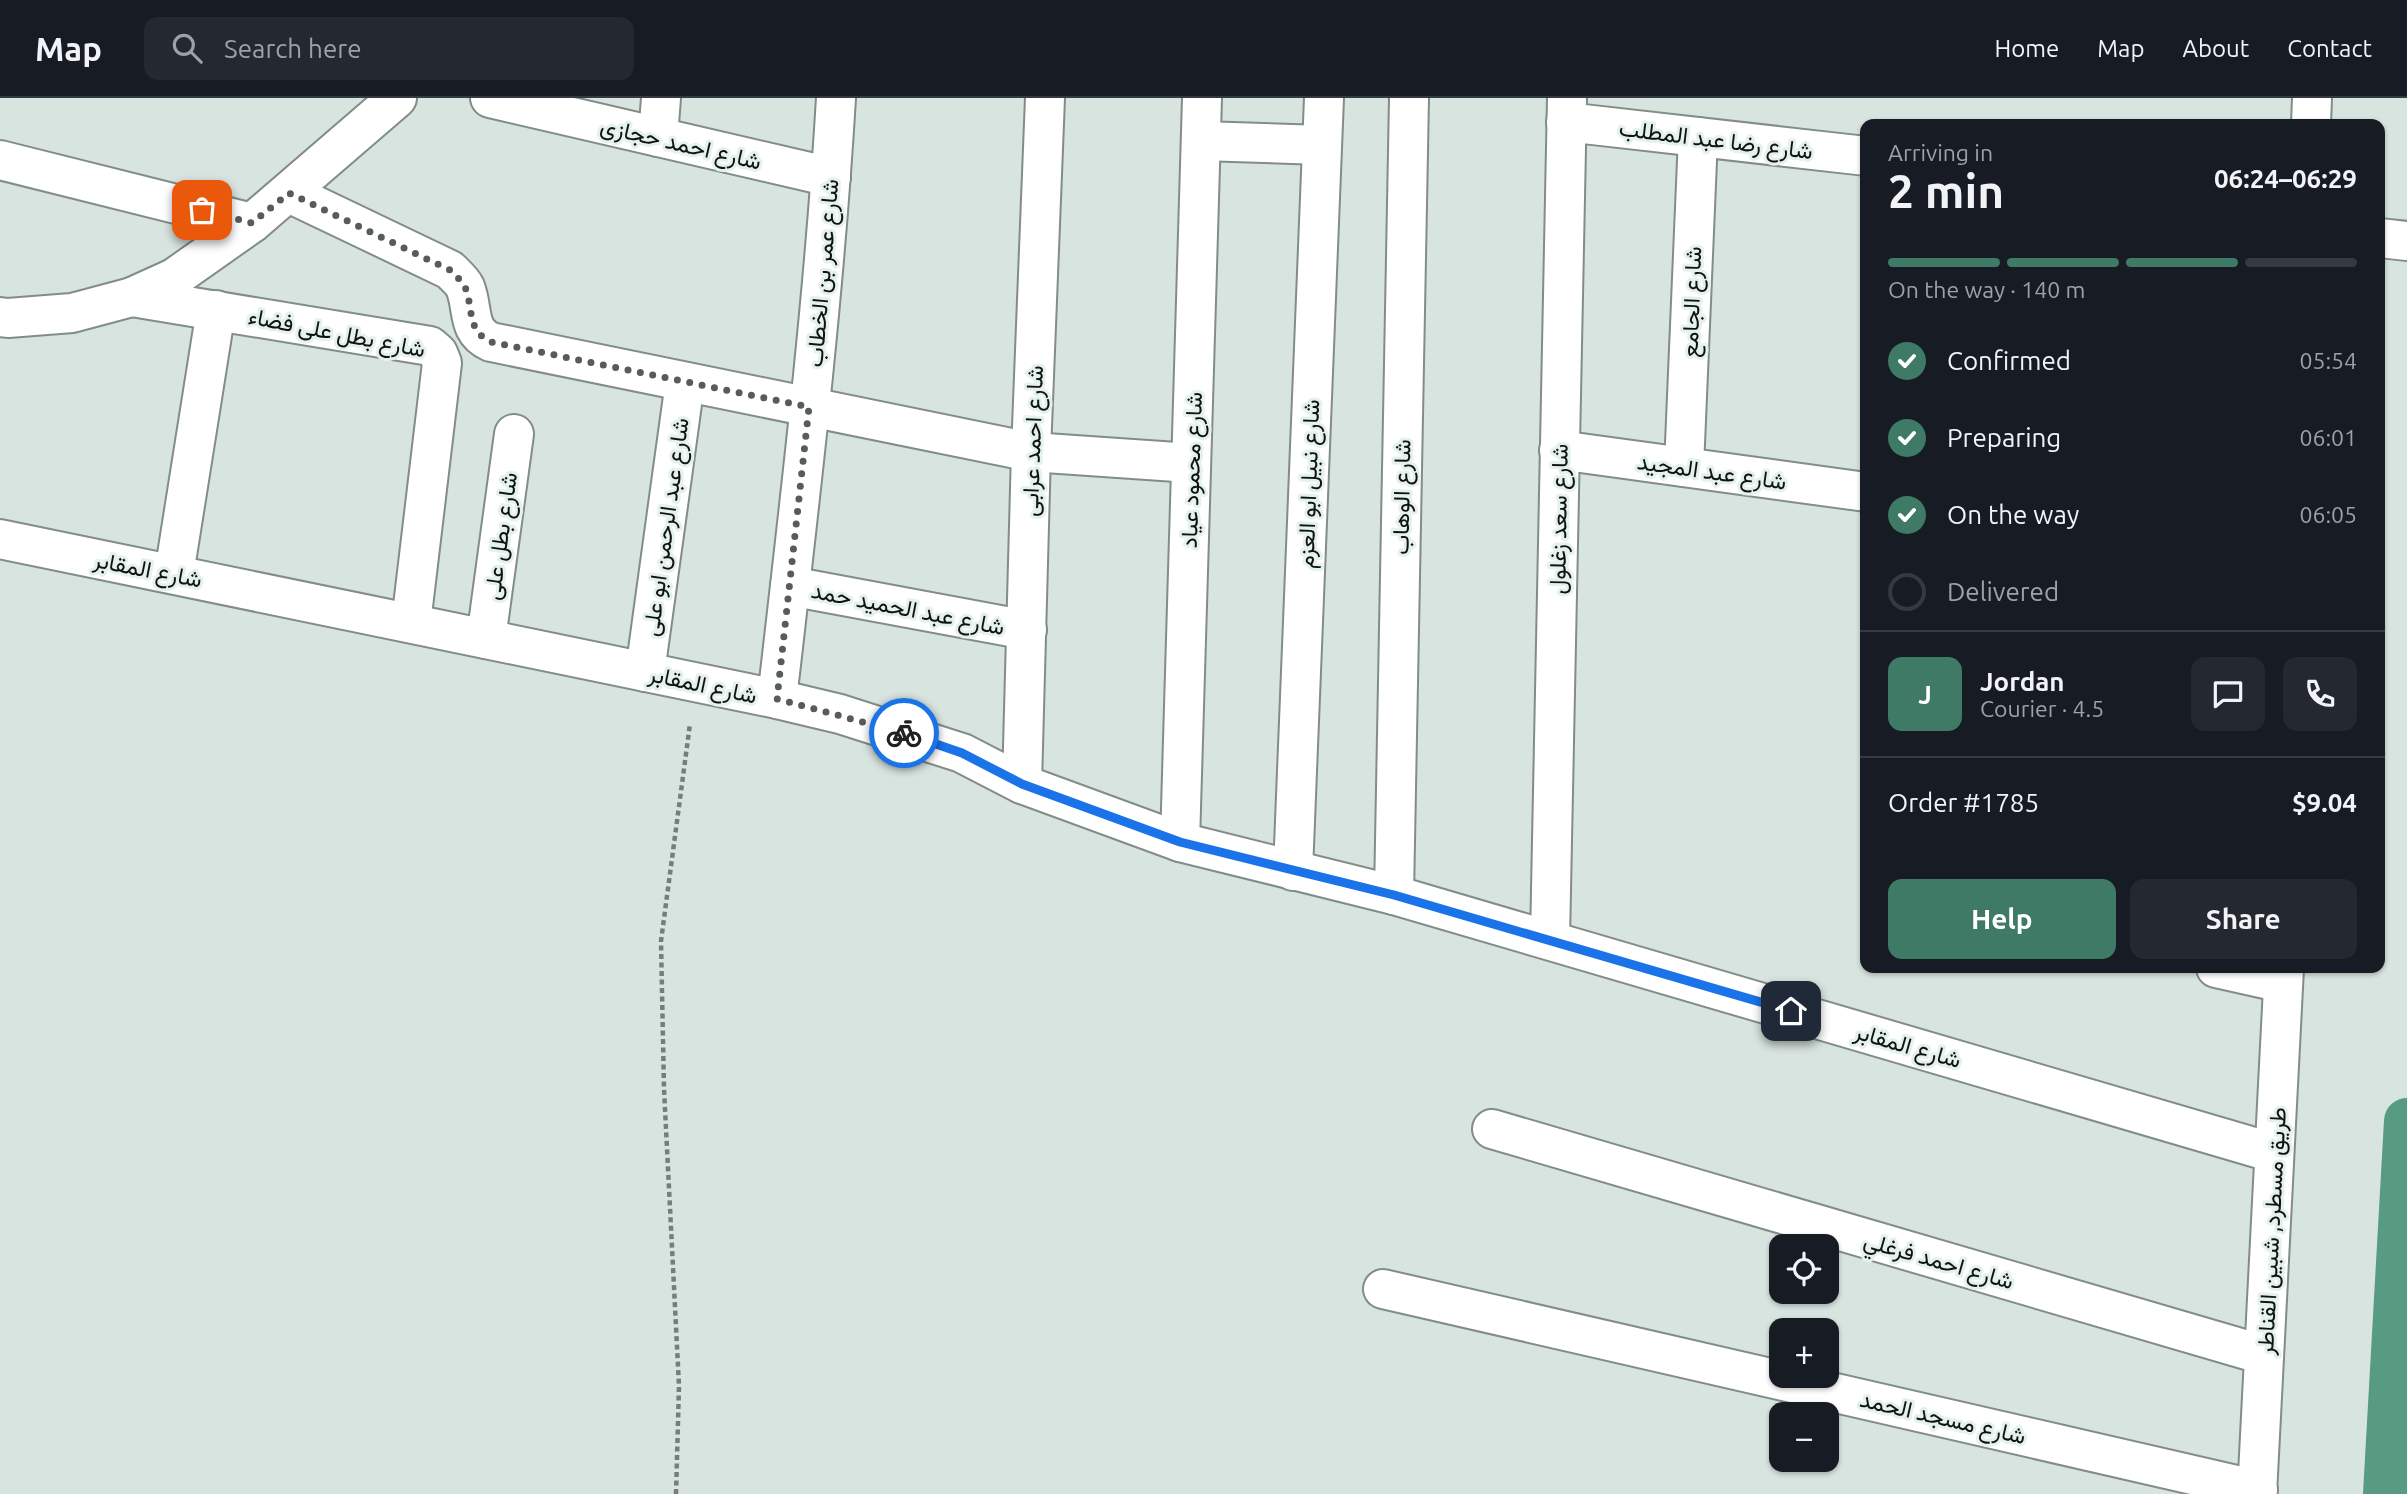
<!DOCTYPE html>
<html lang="en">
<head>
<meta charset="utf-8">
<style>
  :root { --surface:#171b24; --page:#242831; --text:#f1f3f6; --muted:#9ea1a6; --line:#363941; --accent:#3e7a65 }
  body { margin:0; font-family:Ubuntu,Vazirmatn,sans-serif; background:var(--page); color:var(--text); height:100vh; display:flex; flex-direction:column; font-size:26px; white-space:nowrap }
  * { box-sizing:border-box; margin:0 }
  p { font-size:23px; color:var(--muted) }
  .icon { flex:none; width:38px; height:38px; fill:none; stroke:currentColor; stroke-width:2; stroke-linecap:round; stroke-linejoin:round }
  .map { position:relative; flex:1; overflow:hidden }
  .details { position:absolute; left:1860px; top:21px; width:525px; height:854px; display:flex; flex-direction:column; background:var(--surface); border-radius:14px; box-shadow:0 2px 5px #0004 }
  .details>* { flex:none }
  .controls { position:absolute; left:1769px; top:1136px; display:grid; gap:14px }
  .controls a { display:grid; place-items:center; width:70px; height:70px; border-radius:14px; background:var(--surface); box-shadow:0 2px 5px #0004; font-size:35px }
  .pin { position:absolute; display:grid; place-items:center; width:60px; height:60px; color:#fff; margin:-30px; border-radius:14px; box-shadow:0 4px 10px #0006 }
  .courier { position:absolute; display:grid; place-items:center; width:70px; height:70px; margin:-35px; border:5px solid #1a73e8; border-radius:50%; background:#fff; color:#222; box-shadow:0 2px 9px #0007 }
  .summary em { font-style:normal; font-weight:600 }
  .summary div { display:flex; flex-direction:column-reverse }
  .summary { display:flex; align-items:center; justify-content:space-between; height:119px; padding:0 28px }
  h1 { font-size:46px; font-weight:600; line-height:52px }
  .bar { display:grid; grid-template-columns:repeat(4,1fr); gap:10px 7px; align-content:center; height:84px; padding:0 28px }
  .bar i { height:9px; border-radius:5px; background:var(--line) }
  .bar .selected { background:var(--accent) }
  .bar p { grid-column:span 4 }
  .line { display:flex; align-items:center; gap:18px; padding:0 28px; border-top:2px solid var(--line) }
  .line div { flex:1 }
  .round { display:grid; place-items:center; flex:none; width:74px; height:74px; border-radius:14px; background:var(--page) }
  ol { padding:0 28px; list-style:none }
  li { display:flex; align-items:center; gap:21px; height:77px }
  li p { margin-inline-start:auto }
  li .icon { padding:7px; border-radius:50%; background:var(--accent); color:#fff; stroke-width:4 }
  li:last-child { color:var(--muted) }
  li i { width:38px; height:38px; border:4px solid var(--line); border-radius:50% }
  .action { display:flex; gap:14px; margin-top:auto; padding:14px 28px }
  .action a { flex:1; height:80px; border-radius:14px; background:var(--accent); color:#fff; font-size:28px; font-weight:600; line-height:80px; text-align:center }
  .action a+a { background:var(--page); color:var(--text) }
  header { display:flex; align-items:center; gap:42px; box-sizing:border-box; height:98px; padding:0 35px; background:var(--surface); border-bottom:2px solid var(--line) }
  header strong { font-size:33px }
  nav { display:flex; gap:38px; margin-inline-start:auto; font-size:24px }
  .search { width:490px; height:63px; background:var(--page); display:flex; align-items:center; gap:18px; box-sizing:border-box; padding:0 24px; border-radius:14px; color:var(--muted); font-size:26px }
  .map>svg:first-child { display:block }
</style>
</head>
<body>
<header>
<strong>Map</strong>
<div class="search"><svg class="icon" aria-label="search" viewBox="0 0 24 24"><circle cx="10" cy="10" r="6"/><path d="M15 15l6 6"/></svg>Search here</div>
<nav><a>Home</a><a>Map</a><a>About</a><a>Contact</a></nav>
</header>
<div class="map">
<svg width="2407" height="1396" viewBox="0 0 2407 1396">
  <rect width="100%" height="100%" fill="#d8e4df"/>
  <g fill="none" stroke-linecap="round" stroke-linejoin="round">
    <polyline stroke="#569b82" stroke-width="46" points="2386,1396 2407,1023"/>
    <defs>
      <g id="street">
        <polyline points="490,0 831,79"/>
        <polyline points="1566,24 1866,58"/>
        <polyline points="2311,26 2312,0"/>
        <polyline points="658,39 661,0"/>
        <polyline points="1201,43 1322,47"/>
        <polyline points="0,62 252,125"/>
        <path d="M289 95 450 172C455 177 462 183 465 189 474 211 466 233 491 244L1031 354 1191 365"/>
        <polyline points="2380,140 2407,143"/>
        <polyline points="132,199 430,248 438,255 442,265 411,525"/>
        <polyline points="0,219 8,220 72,215 132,199 174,180 252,125 397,0"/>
        <polyline points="1559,352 1866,394"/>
        <polyline points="1684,369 1698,39"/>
        <polyline points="0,441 777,601 840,616 962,655 1022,686 1180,744 1394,797 2274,1055"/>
        <polyline points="174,476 216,212"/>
        <polyline points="790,488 1027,532"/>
        <polyline points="486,541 514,336"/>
        <polyline points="645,574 685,284"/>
        <path d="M777 601C800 401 824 201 836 0"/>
        <polyline points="1022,686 1031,354 1045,0"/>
        <polyline points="1180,744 1202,0"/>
        <polyline points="1293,773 1324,0"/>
        <polyline points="1394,797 1409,0"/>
        <polyline points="1550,842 1567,0"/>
        <polyline points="2216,870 2283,885"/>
        <polyline points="1492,1031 2264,1257"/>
        <polyline points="1383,1191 2258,1392"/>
        <polyline points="2257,1396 2284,870"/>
      </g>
    </defs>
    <use href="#street" stroke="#828c88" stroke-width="42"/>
    <polyline stroke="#767e7b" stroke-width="4.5" stroke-dasharray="5 3.5" stroke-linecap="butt" points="676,1396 679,1288 664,991 661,843 690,626"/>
    <use href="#street" stroke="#fff" stroke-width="38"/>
  </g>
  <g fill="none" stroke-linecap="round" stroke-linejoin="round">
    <path stroke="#555c5a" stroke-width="7" stroke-dasharray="0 12.6" d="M202 112 252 125 289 95 450 172C455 177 462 183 465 189 474 211 466 232 491 244L809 309 777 601 904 635"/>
    <polyline stroke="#1a73e8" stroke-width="9" points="904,635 962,655 1022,686 1180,744 1394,797 1791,913"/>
  </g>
  <g text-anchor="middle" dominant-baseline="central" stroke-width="6" stroke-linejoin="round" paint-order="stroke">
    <g font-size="23" fill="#0f1312" stroke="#e5f1ec">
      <text transform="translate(1716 41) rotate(7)">شارع رضا عبد المطلب</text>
      <text transform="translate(681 45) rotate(13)">شارع احمد حجازى</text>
      <text transform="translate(822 175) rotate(-85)">شارع عمر بن الخطاب</text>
      <text transform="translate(1691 204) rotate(-88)">شارع الجامع</text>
      <text transform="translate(337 234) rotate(11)">شارع بطل على فضاء</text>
      <text transform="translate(1032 343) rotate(-88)">شارع احمد عرابى</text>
      <text transform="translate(1191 372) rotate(-88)">شارع محمود عياد</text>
      <text transform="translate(1712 373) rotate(8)">شارع عبد المجيد</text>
      <text transform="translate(1308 386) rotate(-88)">شارع نبيل ابو العزم</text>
      <text transform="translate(1401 399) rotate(-89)">شارع الوهاب</text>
      <text transform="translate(1558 421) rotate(-89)">شارع سعد زغلول</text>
      <text transform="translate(665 429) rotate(-82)">شارع عبد الرحمن ابو على</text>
      <text transform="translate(500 438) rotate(-82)">شارع بطل على</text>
      <text transform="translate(148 471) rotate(11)">شارع المقابر</text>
      <text transform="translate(908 510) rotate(11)">شارع عبد الحميد حمد</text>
      <text transform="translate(703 586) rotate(12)">شارع المقابر</text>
      <text transform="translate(1908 947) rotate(16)">شارع المقابر</text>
      <text transform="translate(2271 1133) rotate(-87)">طريق مسطرد, شبين القناطر</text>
      <text transform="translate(1939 1162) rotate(16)">شارع احمد فرغلي</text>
      <text transform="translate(1943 1319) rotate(13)">شارع مسجد الحمد</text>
    </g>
  </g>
</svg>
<div class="controls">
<a><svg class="icon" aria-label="locate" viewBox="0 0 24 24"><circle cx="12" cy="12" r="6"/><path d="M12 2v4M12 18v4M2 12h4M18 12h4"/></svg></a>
<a>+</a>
<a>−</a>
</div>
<div class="pin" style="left:202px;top:112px;background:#ea580c"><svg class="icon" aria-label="bag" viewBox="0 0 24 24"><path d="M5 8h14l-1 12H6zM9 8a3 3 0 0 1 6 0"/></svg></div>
<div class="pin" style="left:1791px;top:913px;background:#1f2937"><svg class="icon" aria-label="home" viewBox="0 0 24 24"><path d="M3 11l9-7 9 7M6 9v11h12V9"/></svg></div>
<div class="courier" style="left:904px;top:635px"><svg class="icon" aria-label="bike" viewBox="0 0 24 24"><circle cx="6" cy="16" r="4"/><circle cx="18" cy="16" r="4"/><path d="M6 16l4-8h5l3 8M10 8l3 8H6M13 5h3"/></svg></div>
<section class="details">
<div class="summary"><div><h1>2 min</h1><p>Arriving in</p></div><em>06:24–06:29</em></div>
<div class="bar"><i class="selected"></i><i class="selected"></i><i class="selected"></i><i></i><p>On the way · 140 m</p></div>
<ol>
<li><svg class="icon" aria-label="check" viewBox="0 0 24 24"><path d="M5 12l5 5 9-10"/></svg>Confirmed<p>05:54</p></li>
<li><svg class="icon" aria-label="check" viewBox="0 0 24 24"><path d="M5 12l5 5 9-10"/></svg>Preparing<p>06:01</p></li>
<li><svg class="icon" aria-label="check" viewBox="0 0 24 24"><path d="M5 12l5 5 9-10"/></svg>On the way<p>06:05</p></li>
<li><i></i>Delivered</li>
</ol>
<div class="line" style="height:126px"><b class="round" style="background:var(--accent);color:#fff">J</b><div><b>Jordan</b><p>Courier · 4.5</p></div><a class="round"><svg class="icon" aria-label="chat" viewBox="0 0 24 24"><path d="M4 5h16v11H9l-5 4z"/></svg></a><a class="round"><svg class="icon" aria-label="phone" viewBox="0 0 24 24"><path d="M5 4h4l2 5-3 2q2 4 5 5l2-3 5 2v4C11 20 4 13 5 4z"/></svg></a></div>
<div class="line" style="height:91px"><div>Order #1785</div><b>$9.04</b></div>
<div class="action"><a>Help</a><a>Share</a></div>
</section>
</div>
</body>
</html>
